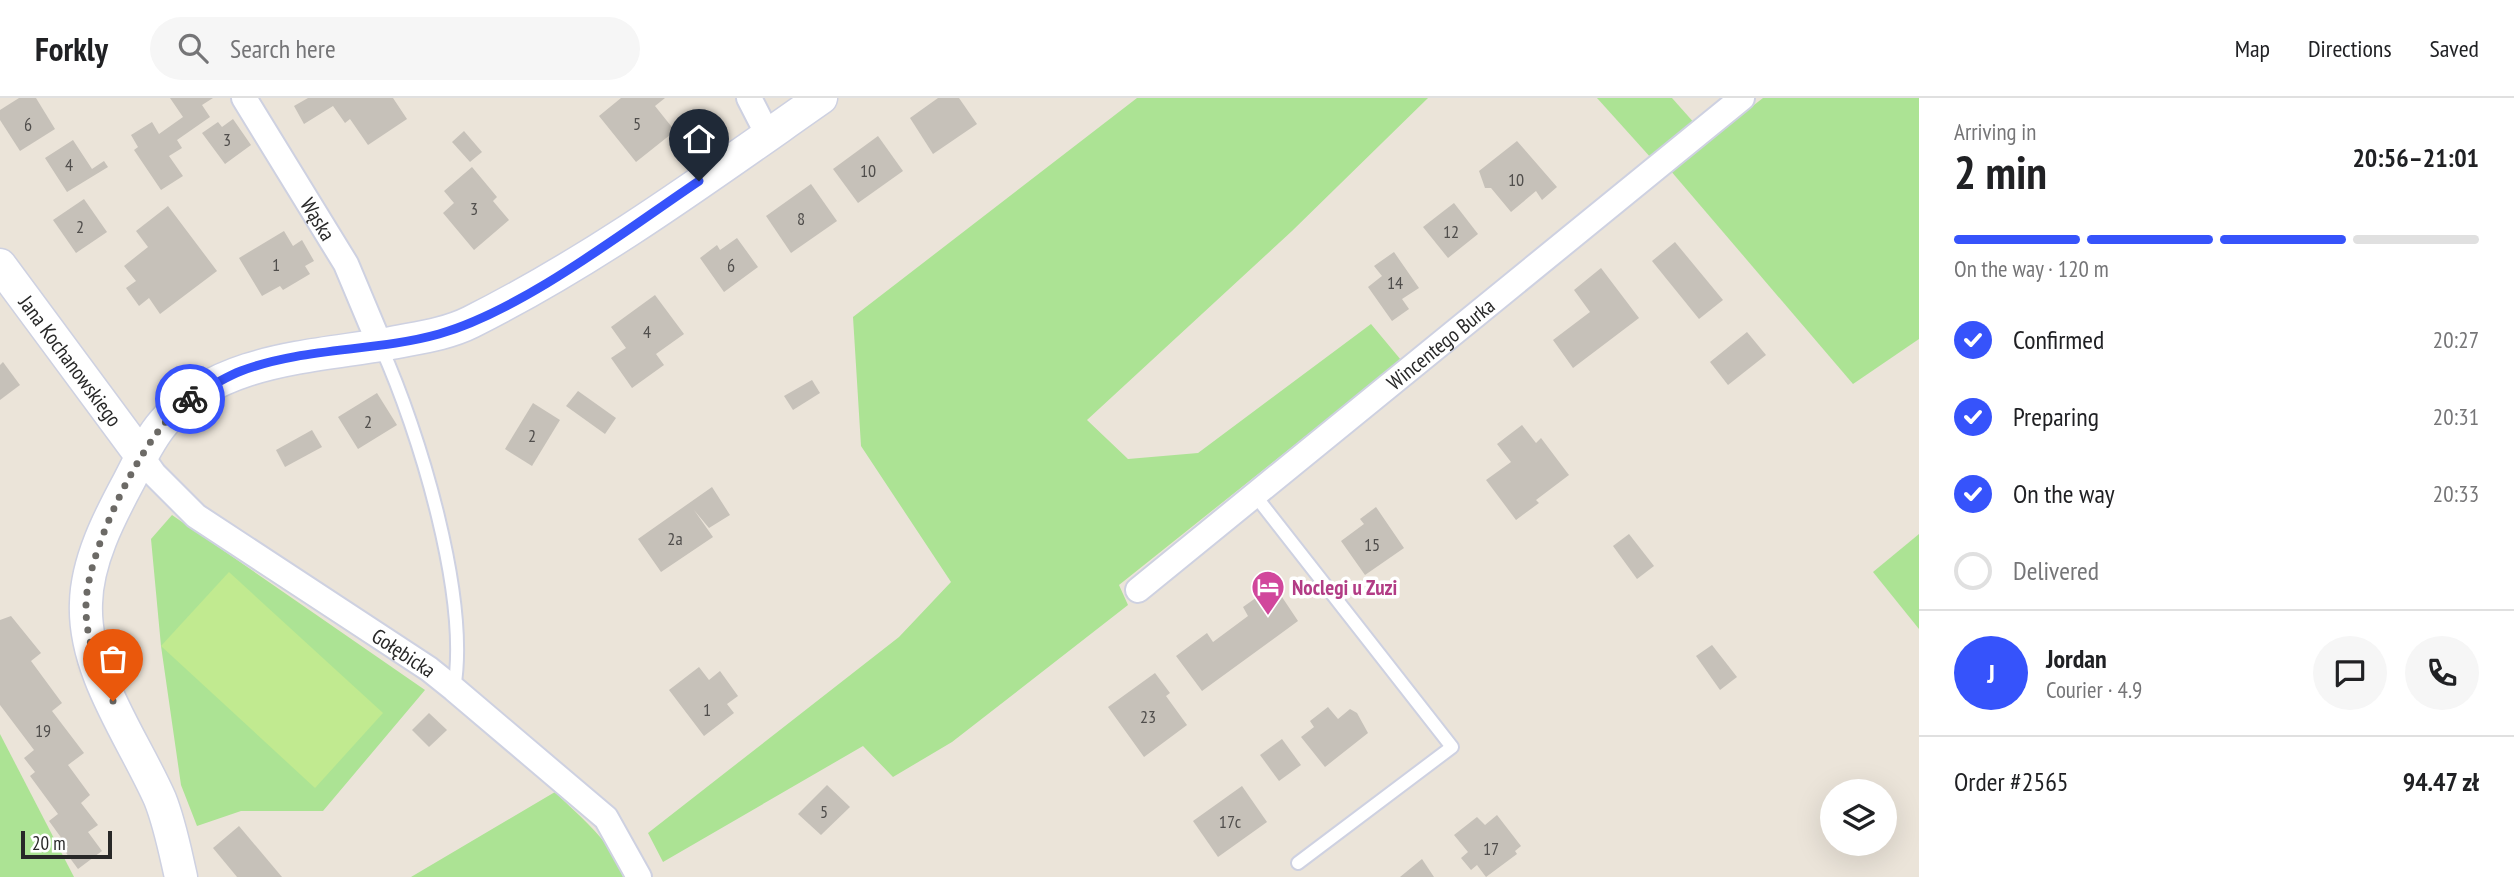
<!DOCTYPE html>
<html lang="en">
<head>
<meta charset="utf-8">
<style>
  :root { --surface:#fff; --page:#f6f6f6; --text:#202124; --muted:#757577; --line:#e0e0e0; --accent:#3653fb }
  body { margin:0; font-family:"PT Sans Narrow",sans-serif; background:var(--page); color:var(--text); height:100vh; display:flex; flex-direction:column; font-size:26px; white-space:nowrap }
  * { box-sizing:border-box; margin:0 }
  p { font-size:23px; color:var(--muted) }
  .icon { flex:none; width:38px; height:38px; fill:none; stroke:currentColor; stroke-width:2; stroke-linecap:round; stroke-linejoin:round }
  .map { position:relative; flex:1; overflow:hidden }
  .drawer { display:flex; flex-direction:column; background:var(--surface); width:595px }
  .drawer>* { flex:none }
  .fabs { position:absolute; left:1820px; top:681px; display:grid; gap:14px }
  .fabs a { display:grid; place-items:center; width:77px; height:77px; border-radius:50%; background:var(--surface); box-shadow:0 7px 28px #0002; font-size:35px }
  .scale { position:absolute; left:21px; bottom:18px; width:91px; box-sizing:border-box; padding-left:7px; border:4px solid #282828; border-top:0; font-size:19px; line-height:24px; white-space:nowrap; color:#282828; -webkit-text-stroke:5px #fff; paint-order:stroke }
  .pin { position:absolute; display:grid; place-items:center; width:60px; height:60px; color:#fff; margin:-72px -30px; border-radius:50% 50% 50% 0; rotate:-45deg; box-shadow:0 0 7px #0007 }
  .pin .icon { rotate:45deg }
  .courier { position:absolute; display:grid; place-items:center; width:70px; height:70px; margin:-35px; border:5px solid #3653fb; border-radius:50%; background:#fff; color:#222; box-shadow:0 2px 9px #0007 }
  .headline em { font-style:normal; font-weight:600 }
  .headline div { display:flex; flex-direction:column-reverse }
  .headline { display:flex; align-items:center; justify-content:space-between; height:119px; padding:0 35px }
  h1 { font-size:46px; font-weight:600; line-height:52px }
  .bar { display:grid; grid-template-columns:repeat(4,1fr); gap:10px 7px; align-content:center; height:84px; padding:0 35px }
  .bar i { height:9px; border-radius:5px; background:var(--line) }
  .bar .active { background:var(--accent) }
  .bar p { grid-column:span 4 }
  .line { display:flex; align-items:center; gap:18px; padding:0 35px; border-top:2px solid var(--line) }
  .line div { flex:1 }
  .round { display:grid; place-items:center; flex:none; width:74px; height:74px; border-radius:37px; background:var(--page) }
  ol { padding:0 35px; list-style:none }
  li { display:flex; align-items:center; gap:21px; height:77px }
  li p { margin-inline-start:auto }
  li .icon { padding:7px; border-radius:50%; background:var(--accent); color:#fff; stroke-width:4 }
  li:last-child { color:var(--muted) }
  li i { width:38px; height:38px; border:4px solid var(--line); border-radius:50% }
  header { display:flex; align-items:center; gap:42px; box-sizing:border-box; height:98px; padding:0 35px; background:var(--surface); border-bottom:2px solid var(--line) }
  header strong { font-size:33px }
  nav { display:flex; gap:38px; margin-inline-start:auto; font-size:24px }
  .search { width:490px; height:63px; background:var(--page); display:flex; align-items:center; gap:18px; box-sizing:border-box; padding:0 24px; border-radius:38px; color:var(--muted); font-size:26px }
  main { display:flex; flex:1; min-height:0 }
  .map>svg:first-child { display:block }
</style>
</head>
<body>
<header>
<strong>Forkly</strong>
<div class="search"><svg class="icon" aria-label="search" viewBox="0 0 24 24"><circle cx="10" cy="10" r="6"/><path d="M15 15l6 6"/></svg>Search here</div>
<nav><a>Map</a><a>Directions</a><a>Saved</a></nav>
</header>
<main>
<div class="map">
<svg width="1919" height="779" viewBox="0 0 1919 779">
  <rect width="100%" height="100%" fill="#ebe4d9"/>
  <g fill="#ace394">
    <polygon points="1137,0 1428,0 1292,133 1087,322 1128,361 1198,355 1371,226 1401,262 1119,487 1128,507 952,644 893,679 863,648 663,764 648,735 899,539 951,484 861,348 853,219"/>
    <polygon points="1597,0 1672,0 1696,27 1652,61"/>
    <polygon points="1763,0 1919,0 1919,241 1853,286 1670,72"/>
    <polygon points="172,417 425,592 323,713 241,713 197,728 181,687 161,548 151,441"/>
    <polygon points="1919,436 1919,531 1873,474"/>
    <polygon points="0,636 74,779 0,779"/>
    <path d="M555 694C580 719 613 744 623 779H411Z"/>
  </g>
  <polygon fill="#c1ea90" points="229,474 383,615 315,690 161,548"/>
  <g fill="#c6c1b9">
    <polygon points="19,0 36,0 55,31 20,53 0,22 0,12"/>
    <polygon points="170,0 213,0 202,7 210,19 177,42 182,50 169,58 183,78 161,92 134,52 138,49 131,37 152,24 159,36 183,19"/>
    <polygon points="308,0 393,0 407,21 368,47 350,21 345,25 333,8 304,26 294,8"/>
    <polygon points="621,0 665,0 655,8 675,33 636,64 599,18"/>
    <polygon points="938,0 959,0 977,26 933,56 910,20"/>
    <polygon points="233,21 251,47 225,66 202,35 218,24 222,29"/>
    <polygon points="464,33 482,54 470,64 452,44"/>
    <polygon points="878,38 903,73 858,105 833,71"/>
    <polygon points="73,42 92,71 104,63 108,69 67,94 45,60"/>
    <polygon points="1517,43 1557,89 1542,102 1536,93 1511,114 1491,90 1485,90 1479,73"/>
    <polygon points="472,69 497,99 493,103 509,122 474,152 443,115 454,105 444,93"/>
    <polygon points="811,86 837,123 791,155 766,118"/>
    <polygon points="84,101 107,134 76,155 53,122"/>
    <polygon points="1454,105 1478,136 1448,160 1423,129"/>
    <polygon points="168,108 217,173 160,216 149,200 139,208 126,190 136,183 124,168 148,149 136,133"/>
    <polygon points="284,133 293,148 302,142 314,163 305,168 310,176 283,192 280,188 262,198 239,160"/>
    <polygon points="737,140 758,169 724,194 700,160 717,147 720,152"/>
    <polygon points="1675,144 1723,202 1699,221 1652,163"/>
    <polygon points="1394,154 1419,190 1402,201 1409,211 1392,223 1368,189 1382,178 1374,168"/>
    <polygon points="1601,170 1639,220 1573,270 1553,242 1590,214 1574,192"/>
    <polygon points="655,197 684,236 656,256 664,267 632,290 611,260 626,250 611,229"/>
    <polygon points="1747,234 1766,257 1728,287 1710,264"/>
    <polygon points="3,264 20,287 0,302 0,267"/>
    <polygon points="812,282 820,295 793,312 784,298"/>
    <polygon points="578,293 616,320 605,336 566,308"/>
    <polygon points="377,295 397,327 358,351 338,319"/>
    <polygon points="533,305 560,322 532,368 505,351"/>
    <polygon points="1522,327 1536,345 1541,340 1569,377 1536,402 1539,405 1516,422 1486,382 1511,364 1497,346"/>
    <polygon points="312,332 322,349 285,369 276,352"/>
    <polygon points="712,389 730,417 709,430 694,412 713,439 661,474 638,441"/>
    <polygon points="1376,409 1404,450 1365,477 1341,443 1364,426 1360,421"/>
    <polygon points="1629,436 1654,468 1637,481 1613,448"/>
    <polygon points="1274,487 1298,523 1202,593 1176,558 1207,535 1213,544 1248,518 1243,509"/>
    <polygon points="11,518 41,555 31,563 62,605 52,613 84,655 68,667 90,697 81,705 98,727 88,734 102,753 78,771 64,752 68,749 49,723 58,716 30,678 35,674 24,660 34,652 0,607 0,522"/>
    <polygon points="1712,547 1737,579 1720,592 1696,558"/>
    <polygon points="699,569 709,582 720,573 738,598 727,606 734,615 704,638 669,592"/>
    <polygon points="1155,575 1170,595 1166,598 1187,627 1144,659 1108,609"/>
    <polygon points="1328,609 1338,621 1350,611 1357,615 1368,635 1325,669 1301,639 1314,629 1310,623"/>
    <polygon points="429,615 447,632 429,649 412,632"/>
    <polygon points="1282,641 1301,667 1279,683 1260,657"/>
    <polygon points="827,687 850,709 821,737 798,716"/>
    <polygon points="1242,688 1267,724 1218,759 1193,723"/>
    <polygon points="1497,717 1521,748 1515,753 1517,756 1486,779 1477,767 1471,772 1461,760 1468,754 1454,737 1477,719 1485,727"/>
    <polygon points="239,728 282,779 237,779 213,750"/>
    <polygon points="1422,761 1434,779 1400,779"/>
  </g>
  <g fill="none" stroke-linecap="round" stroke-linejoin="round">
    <defs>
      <g id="service">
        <path d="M381 249C419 333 470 500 454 591"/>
        <polyline points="1254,396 1452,649 1298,765"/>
      </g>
      <g id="minor">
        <path id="s1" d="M244 0 346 166 380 247"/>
        <polyline points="749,0 768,37"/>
        <path id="s2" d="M142 359 154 376 196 418 429 571 454 591 606 720 639 779"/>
        <path id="s3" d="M1138 492 1742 0"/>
      </g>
      <g id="tertiary">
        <path id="s4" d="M0 167 142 359"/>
        <path d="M181 779C175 753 170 726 160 701 133 640 83 574 86 505 87 463 109 420 129 383 139 364 149 341 164 324 218 261 311 259 387 246 415 240 445 237 471 224 595 162 708 79 821 0"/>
      </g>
    </defs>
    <use href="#service" stroke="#ced1e1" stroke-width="16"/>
    <use href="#minor" stroke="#ced1e1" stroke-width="28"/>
    <use href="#tertiary" stroke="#ced1e1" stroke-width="35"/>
    <use href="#service" stroke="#fff" stroke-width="12"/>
    <use href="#minor" stroke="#fff" stroke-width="24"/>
    <use href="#tertiary" stroke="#fff" stroke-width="32"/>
  </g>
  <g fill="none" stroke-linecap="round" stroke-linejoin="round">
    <path stroke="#6c6a66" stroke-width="7" stroke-dasharray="0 12.6" d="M113 603C98 572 85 540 86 506 87 453 145 330 190 301"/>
    <path stroke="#3653fb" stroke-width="9" d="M190 301C206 291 223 280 241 273 304 249 375 254 439 236 523 212 626 132 699 83"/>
  </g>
  <defs>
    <symbol id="hotel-pin" viewBox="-11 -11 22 30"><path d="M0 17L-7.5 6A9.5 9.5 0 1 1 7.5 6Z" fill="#d1479c" stroke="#fff"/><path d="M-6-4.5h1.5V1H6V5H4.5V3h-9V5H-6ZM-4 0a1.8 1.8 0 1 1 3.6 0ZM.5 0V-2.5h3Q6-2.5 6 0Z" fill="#fff"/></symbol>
  </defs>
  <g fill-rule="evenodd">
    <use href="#hotel-pin" x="1249" y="470" width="38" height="52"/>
  </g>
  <g text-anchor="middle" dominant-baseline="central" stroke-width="7" stroke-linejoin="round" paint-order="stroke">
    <g font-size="18" fill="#504e4c">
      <text x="637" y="25">5</text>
      <text x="28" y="26">6</text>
      <text x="227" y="41">3</text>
      <text x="69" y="66">4</text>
      <text x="868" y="72">10</text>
      <text x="1516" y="81">10</text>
      <text x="474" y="110">3</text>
      <text x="801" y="120">8</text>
      <text x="80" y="128">2</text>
      <text x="1451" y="133">12</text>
      <text x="276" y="166">1</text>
      <text x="731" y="167">6</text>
      <text x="1395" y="184">14</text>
      <text x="647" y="233">4</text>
      <text x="368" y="323">2</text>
      <text x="532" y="337">2</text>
      <text x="675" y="440">2a</text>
      <text x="1372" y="446">15</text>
      <text x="707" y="611">1</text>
      <text x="1148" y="618">23</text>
      <text x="43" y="632">19</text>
      <text x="824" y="713">5</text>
      <text x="1230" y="723">17c</text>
      <text x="1491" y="750">17</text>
    </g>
    <g font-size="21" fill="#282828" stroke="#fff">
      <text stroke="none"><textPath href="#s1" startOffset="142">Wąska</textPath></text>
      <text stroke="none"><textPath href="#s3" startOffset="390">Wincentego Burka</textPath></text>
      <text stroke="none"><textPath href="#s4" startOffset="119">Jana Kochanowskiego</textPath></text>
      <text stroke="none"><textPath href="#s2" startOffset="329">Gołębicka</textPath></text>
    </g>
    <g font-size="21" font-weight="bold" fill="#b23c85" stroke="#fff" text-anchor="start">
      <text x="1292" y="489">Noclegi u Zuzi</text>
    </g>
  </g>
</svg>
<div class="fabs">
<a><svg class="icon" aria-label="layers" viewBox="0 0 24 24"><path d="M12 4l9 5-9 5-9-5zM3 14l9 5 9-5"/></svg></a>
</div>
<div class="scale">20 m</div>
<div class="pin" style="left:113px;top:603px;background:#ea580c"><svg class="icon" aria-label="bag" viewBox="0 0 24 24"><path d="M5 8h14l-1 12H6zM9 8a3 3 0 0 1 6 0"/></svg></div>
<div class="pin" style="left:699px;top:83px;background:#1f2937"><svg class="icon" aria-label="home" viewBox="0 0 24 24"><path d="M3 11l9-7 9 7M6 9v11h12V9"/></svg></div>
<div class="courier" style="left:190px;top:301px"><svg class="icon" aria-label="bike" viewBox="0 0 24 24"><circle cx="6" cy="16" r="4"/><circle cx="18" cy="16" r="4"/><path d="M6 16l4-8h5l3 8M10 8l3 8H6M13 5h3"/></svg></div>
</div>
<section class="drawer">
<div class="headline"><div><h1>2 min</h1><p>Arriving in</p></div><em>20:56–21:01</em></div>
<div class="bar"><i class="active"></i><i class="active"></i><i class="active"></i><i></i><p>On the way · 120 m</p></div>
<ol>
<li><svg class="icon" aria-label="check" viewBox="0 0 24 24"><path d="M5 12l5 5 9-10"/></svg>Confirmed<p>20:27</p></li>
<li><svg class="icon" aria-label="check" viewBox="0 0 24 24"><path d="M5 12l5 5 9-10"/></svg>Preparing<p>20:31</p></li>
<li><svg class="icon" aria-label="check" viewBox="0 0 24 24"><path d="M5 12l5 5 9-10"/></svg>On the way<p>20:33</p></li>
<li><i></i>Delivered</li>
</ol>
<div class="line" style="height:126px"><b class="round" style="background:var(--accent);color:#fff">J</b><div><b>Jordan</b><p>Courier · 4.9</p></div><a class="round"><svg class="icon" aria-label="chat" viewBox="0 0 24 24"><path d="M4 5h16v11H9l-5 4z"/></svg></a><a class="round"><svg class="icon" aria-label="phone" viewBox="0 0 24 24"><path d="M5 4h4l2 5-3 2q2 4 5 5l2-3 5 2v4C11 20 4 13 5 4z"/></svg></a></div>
<div class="line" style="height:91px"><div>Order #2565</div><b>94.47 zł</b></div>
</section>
</main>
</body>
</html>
